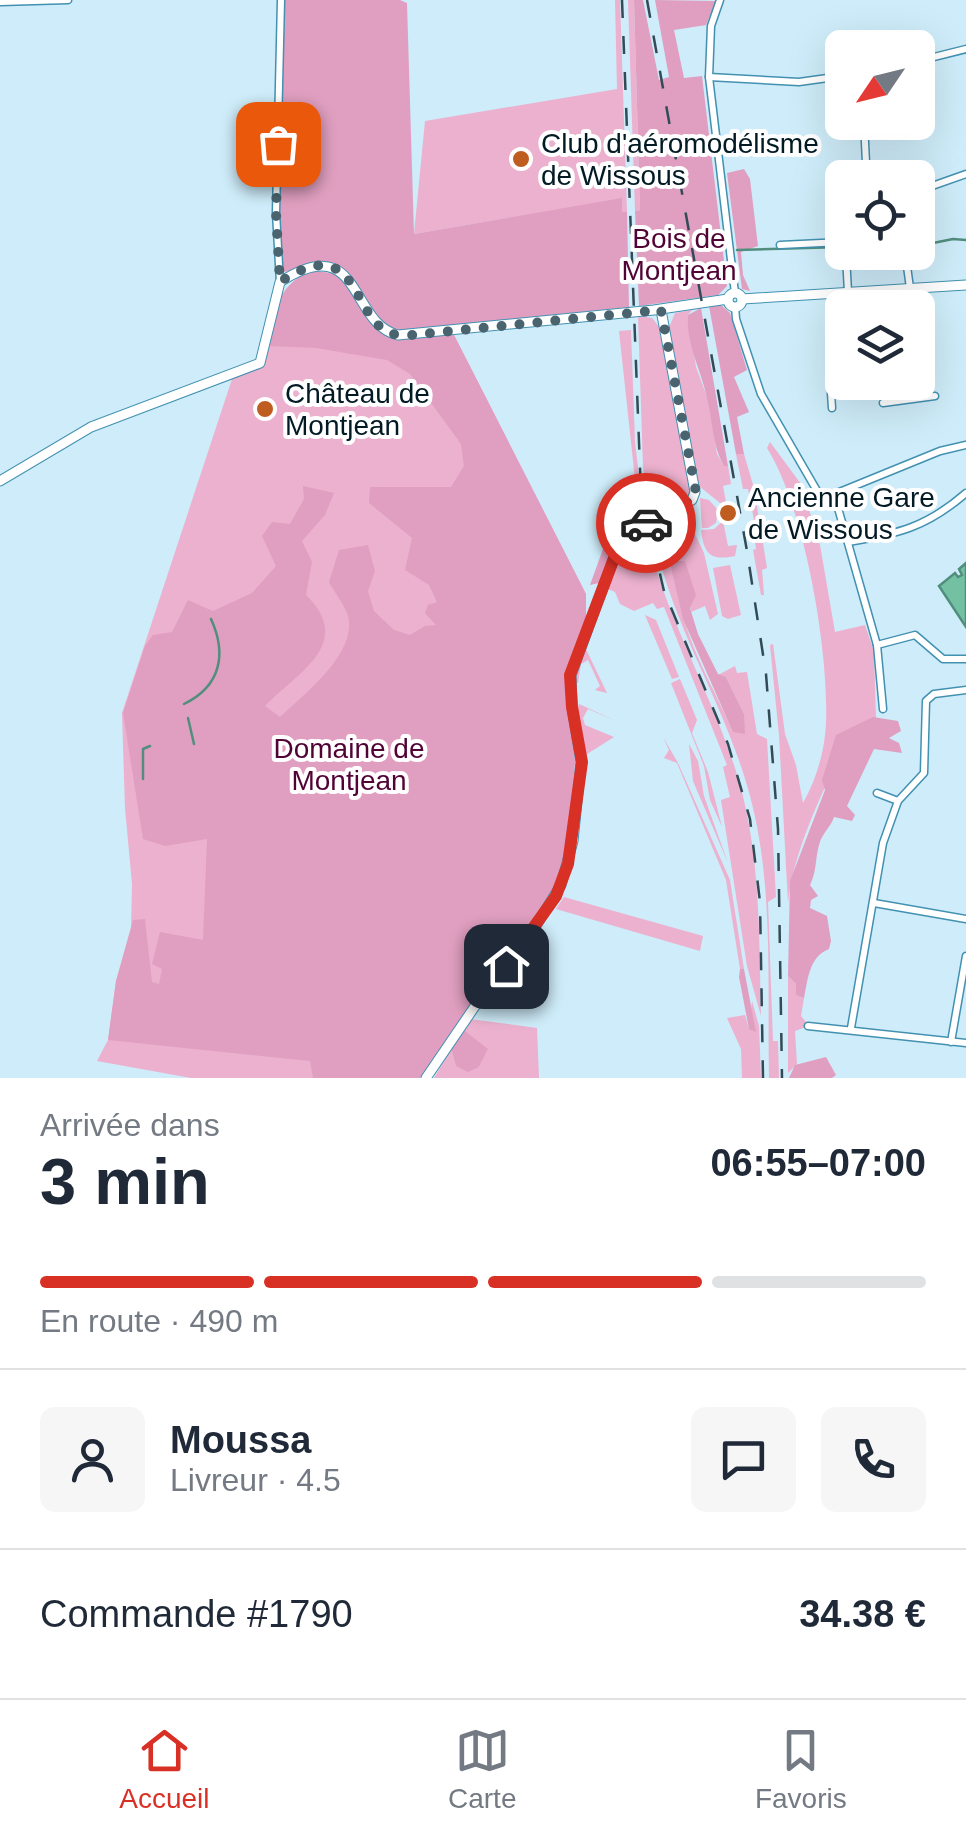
<!DOCTYPE html>
<html lang="fr">
<head>
<meta charset="utf-8">
<style>
  :root { --surface:#fff; --page:#f6f6f7; --text:#1f2937; --muted:#747a83; --line:#e0e1e3; --accent:#d93025 }
  body { margin:0; font-family:Helvetica,sans-serif; background:var(--page); color:var(--text); height:100vh; display:flex; flex-direction:column; font-size:38px; white-space:nowrap }
  * { box-sizing:border-box; margin:0 }
  p { font-size:32px; color:var(--muted) }
  .icon { flex:none; width:55px; height:55px; fill:none; stroke:currentColor; stroke-width:2; stroke-linecap:round; stroke-linejoin:round }
  .map { position:relative; height:1078px; overflow:hidden }
  .sheet { display:flex; flex-direction:column; background:var(--surface); flex:1 }
  .sheet>* { flex:none }
  .needle { width:65px; rotate:235deg }
  .tools { position:absolute; left:825px; top:30px; display:grid; gap:20px }
  .tools a { display:grid; place-items:center; width:110px; height:110px; border-radius:15px; background:var(--surface); box-shadow:0 10px 40px #0002; font-size:50px }
  .pin { position:absolute; display:grid; place-items:center; width:85px; height:85px; color:#fff; margin:-42px; border-radius:20px; box-shadow:0 5px 15px #0006 }
  .courier { position:absolute; display:grid; place-items:center; width:100px; height:100px; margin:-50px; border:8px solid #d93025; border-radius:50%; background:#fff; color:#222; box-shadow:0 2px 12px #0007 }
  .headline em { font-style:normal; font-weight:800 }
  .headline div { display:flex; flex-direction:column-reverse }
  .headline { display:flex; align-items:center; justify-content:space-between; height:170px; padding:0 40px }
  h1 { font-size:65px; font-weight:800; line-height:75px }
  .bar { display:grid; grid-template-columns:repeat(4,1fr); gap:15px 10px; align-content:center; height:120px; padding:0 40px }
  .bar i { height:12px; border-radius:8px; background:var(--line) }
  .bar .current { background:var(--accent) }
  .bar p { grid-column:span 4 }
  .line { display:flex; align-items:center; gap:25px; padding:0 40px; border-top:2px solid var(--line) }
  .line div { flex:1 }
  .round { display:grid; place-items:center; flex:none; width:105px; height:105px; border-radius:15px; background:var(--page) }
  .dock { display:flex; justify-content:space-around; align-items:center; height:140px; border-top:2px solid var(--line); background:var(--surface); font-size:28px; color:var(--muted) }
  .dock a { display:grid; justify-items:center; gap:5px }
  .dock .current { color:var(--accent) }
  .map>svg:first-child { display:block }
</style>
</head>
<body>
<div class="map">
<svg width="966" height="1078" viewBox="0 0 966 1078">
  <rect width="100%" height="100%" fill="#ceecf9"/>
  <g fill="#ecb1ce">
    <polygon points="615,0 620,0 627,212 622,213 622,199 414,234 425,121 617,89"/>
    <polygon points="628,0 634,0 640,210 635,211"/>
    <polygon points="277,307 367,316 385,334 398,338 453,333 586,594 586,619 566,678 575,762 549,900 420,1078 191,1078 97,1061 108,1040 116,981 131,930 132,884 125,808 122,713 232,379 261,365"/>
    <polygon points="692,310 688,315 696,367 709,402 717,454 724,466 728,466 731,484 723,486 726,502 720,503 699,486 668,330 675,313"/>
    <polygon points="638,316 652,318 661,329 691,485 689,498 650,516 643,467"/>
    <polygon points="631,330 635,442 644,519 642,520 638,507 619,331"/>
    <path d="M770 442 801 484 820 545 835 632 865 625 874 651 876 718 851 729C828 783 794 845 788 903L779 735 770 645 773 644 785 734 796 765 803 803C816 780 825 751 826 723 829 652 805 508 767 448Z"/>
    <polygon points="736,454 744,454 754,488 767,568 762,570 764,595 761,595 753,550 756,549 752,521 754,520 748,489 743,489"/>
    <polygon points="700,498 709,500 718,510 716,523 708,528 702,528"/>
    <path d="M686 507 693 508 690 526 682 534H695L704 553 718 614 710 620 705 606 691 612 685 562 676 561C673 621 709 678 733 731L744 714 726 677 718 675 735 666 737 673 747 672 757 734 767 739 776 897 768 902 773 1041H778L779 1078H769C767 980 775 876 746 782 720 694 666 615 652 524Z"/>
    <path d="M723 521 728 546 737 545 735 556C711 561 704 555 701 530L714 529Z"/>
    <path d="M645 528C663 611 707 684 734 765 761 846 759 932 761 1016L747 966 721 800 730 797 723 767 727 765 664 607 657 609 653 603 634 611 620 604 615 592 608 589 585 647 607 693 595 690 600 686 588 660 581 664 578 683 573 682 581 649 624 543Z"/>
    <polygon points="730,565 741,615 728,619 722,616 713,568"/>
    <polygon points="645,615 656,620 679,677 672,679"/>
    <polygon points="680,679 697,720 692,733 708,772 722,827 710,800 704,766 671,683"/>
    <polygon points="579,704 616,721 588,709 583,718 585,725 614,737 584,756 576,712"/>
    <polygon points="663,737 678,763 730,880 744,969 740,969 726,880 677,763 664,758 669,750"/>
    <polygon points="689,744 698,761 704,796 728,863 693,781"/>
    <polygon points="564,897 703,936 700,951 556,909"/>
    <polygon points="788,976 796,984 797,995 804,998 801,1016 806,1022 806,1027 795,1031 797,1064 788,1073"/>
    <polygon points="752,1001 759,1026 761,1078 742,1078 741,1049 727,1018 745,1015 749,1029"/>
    <polygon points="470,1019 537,1028 539,1078 434,1078 451,1049 456,1066 479,1067 487,1049 464,1030"/>
  </g>
  <g fill="#e09fc0">
    <path d="M285 0H400L407 3 414 234 622 198V212H627L629 307 396 331C389 327 381 323 376 317 357 291 354 263 313 263 302 263 293 272 283 272L278 232Z"/>
    <polygon points="634,0 643,0 659,80 669,77 655,0 716,1 706,25 674,30 684,78 702,76 727,286 718,295 639,306 635,211 640,210"/>
    <polygon points="744,169 750,179 758,246 741,252 743,275 750,291 742,289 727,173"/>
    <path d="M311 270C321 272 333 272 342 277 366 294 364 334 399 338 416 340 436 335 453 333L586 594V619L566 678 575 762 569 844 549 900 420 1078H313L310 1061 108 1040 116 981 133 920 145 919 152 982 159 984 162 969 152 964 160 932 203 940 207 839 165 846 143 839 123 713 145 646 153 635 172 632 188 600 213 611 252 593 276 566 262 536 272 522 290 524 304 499 303 486 334 493 325 515 302 541 312 562 306 595C356 644 296 673 265 706L280 717C303 695 358 653 348 616 345 605 334 592 329 582L339 550 368 545 375 571 368 591 374 611 394 630 410 635 425 626 436 625 425 613 428 605 437 602 429 585 405 570 412 538 369 503 370 487H451L464 466 461 444 410 374 387 360 316 348 267 346C276 310 275 288 311 270Z"/>
    <polygon points="721,305 730,313 747,370 734,377 749,412 737,417 744,454 736,454 709,306"/>
    <path d="M701 308 728 466H724C712 445 713 421 707 398 701 369 686 345 688 315Z"/>
    <polygon points="638,507 642,520 618,540 599,583 590,585 608,535"/>
    <polygon points="666,546 676,561 685,561 696,595 690,608 698,634 718,674 726,677 744,714 745,734 733,732 683,619"/>
    <path d="M873 717 898 721 901 731 889 738 899 743 902 753 874 749 847 806 855 815 852 821 834 817C831 827 822 833 819 845 815 859 817 871 810 885L818 896 811 900 810 908 827 916 831 941 829 949C809 957 808 979 804 998L796 995V984L788 976 790 881 825 790 822 780 836 735Z"/>
    <polygon points="740,969 744,969 756,1032 749,1029 739,977"/>
    <polygon points="464,1030 488,1049 479,1067 468,1072 456,1066 451,1049"/>
    <polygon points="826,1057 836,1075 832,1078 789,1078 795,1065"/>
  </g>
  <polygon fill="#73c0a3" stroke="#518e7d" stroke-width="2.5" points="966,563 966,627 939,586 955,573 958,577 962,575 959,569"/>
  <g fill="none" stroke-linecap="round" stroke-linejoin="round">
    <g stroke="#518e7d" stroke-width="2.5">
      <polyline points="918,246 953,239 966,240"/>
      <polyline points="737,250 842,247"/>
      <path d="M184 704C221 686 227 654 211 619"/>
      <polyline points="188,718 194,744"/>
      <polyline points="143,779 143,749 150,746"/>
    </g>
    <defs>
      <g id="minor">
        <polyline points="720,0 711,26 709,77 735,293"/>
        <polyline points="0,2 68,0"/>
        <polyline points="918,61 966,49"/>
        <polyline points="709,77 799,82 842,76"/>
        <polyline points="863,172 866,163 864,122"/>
        <polyline points="918,191 966,174"/>
        <polyline points="780,245 842,242"/>
        <polyline points="905,252 910,288"/>
        <polyline points="846,256 848,292"/>
        <polyline points="280,282 276,213 281,0"/>
        <polyline points="902,289 905,308"/>
        <polyline points="842,293 843,308"/>
        <polyline points="735,306 736,319 761,394 820,496 837,493 940,451 966,445"/>
        <polyline points="883,403 935,396"/>
        <polyline points="832,408 831,393 849,390 851,382"/>
        <polyline points="834,494 877,645 883,709"/>
        <path d="M848 542C898 534 927 527 966 493"/>
        <polyline points="877,645 915,635 943,659 966,659"/>
        <polyline points="877,793 898,801"/>
        <polyline points="874,903 966,919"/>
        <polyline points="808,1026 966,1043"/>
        <polyline points="851,1028 883,843 898,801 924,773 926,701 934,694 966,690"/>
        <polyline points="951,1042 966,956"/>
      </g>
      <g id="tertiary">
        <circle cx="735" cy="300" r="7"/>
        <polyline points="742,299 966,285"/>
        <path d="M0 481 91 427 260 363 280 282C362 229 349 324 398 335L654 310 728 299"/>
        <polyline points="654,519 692,500 695,492 661,310"/>
        <polyline points="426,1078 484,993 529,937 561,885 573,841 581,762 572,707 571,675 616,552 636,527"/>
      </g>
    </defs>
    <use href="#minor" stroke="#4291b1" stroke-width="9"/>
    <use href="#tertiary" stroke="#4291b1" stroke-width="11"/>
    <use href="#minor" stroke="#fff" stroke-width="6"/>
    <use href="#tertiary" stroke="#fff" stroke-width="9"/>
    <g stroke="#324b56" stroke-width="2.5" stroke-dasharray="18 18" stroke-linecap="butt">
      <polyline points="622,0 641,494 664,591 728,744 750,819 760,902 763,1078"/>
      <polyline points="647,0 747,551 766,674 778,829 782,1078"/>
    </g>
    <defs>
      <polyline id="tertiary-bridge" points="636,527 654,519"/>
    </defs>
    <use href="#tertiary-bridge" stroke="#4291b1" stroke-width="11" stroke-linecap="butt"/>
    <use href="#tertiary-bridge" stroke="#fff" stroke-width="9"/>
  </g>
  <g fill="none" stroke-linecap="round" stroke-linejoin="round">
    <path stroke="#49646f" stroke-width="10" stroke-dasharray="0 18" d="M278 144 276 213 280 282C359 229 351 318 390 333 400 337 412 335 422 334L661 310 696 492 692 500 646 523"/>
    <polyline stroke="#d93025" stroke-width="12" points="506,966 556,896 568,864 582,762 572,707 570,675 619,545 632,531 646,523"/>
  </g>
  <g fill="#bf5d21" stroke="#fff" stroke-width="4">
    <circle cx="521" cy="159" r="10"/>
    <circle cx="265" cy="409" r="10"/>
    <circle cx="728" cy="513" r="10"/>
  </g>
  <g text-anchor="middle" dominant-baseline="central" stroke-width="8" stroke-linejoin="round" paint-order="stroke">
    <g font-size="28" fill="#021a24" stroke="#fff" text-anchor="start">
      <text x="541" y="143">Club d'aéromodélisme<tspan x="541" dy="32">de Wissous</tspan></text>
      <text x="285" y="393">Château de<tspan x="285" dy="32">Montjean</tspan></text>
      <text x="748" y="497">Ancienne Gare<tspan x="748" dy="32">de Wissous</tspan></text>
    </g>
    <g font-size="28" fill="#510336" stroke="#fff">
      <text x="679" y="238">Bois de<tspan x="679" dy="32">Montjean</tspan></text>
      <text x="349" y="748">Domaine de<tspan x="349" dy="32">Montjean</tspan></text>
    </g>
  </g>
</svg>
<div class="tools">
<a><svg class="needle" viewBox="-14 -14 28 28"><path d="M0-13l5 13h-10z" fill="#e53935"/><path d="M0 13l5-13h-10z" fill="#747a83"/></svg></a>
<a><svg class="icon" aria-label="locate" viewBox="0 0 24 24"><circle cx="12" cy="12" r="6"/><path d="M12 2v4M12 18v4M2 12h4M18 12h4"/></svg></a>
<a><svg class="icon" aria-label="layers" viewBox="0 0 24 24"><path d="M12 4l9 5-9 5-9-5zM3 14l9 5 9-5"/></svg></a>
</div>
<div class="pin" style="left:278px;top:144px;background:#ea580c"><svg class="icon" aria-label="bag" viewBox="0 0 24 24"><path d="M5 8h14l-1 12H6zM9 8a3 3 0 0 1 6 0"/></svg></div>
<div class="pin" style="left:506px;top:966px;background:#1f2937"><svg class="icon" aria-label="home" viewBox="0 0 24 24"><path d="M3 11l9-7 9 7M6 9v11h12V9"/></svg></div>
<div class="courier" style="left:646px;top:523px"><svg class="icon" aria-label="car" viewBox="0 0 24 24"><path d="M5 17H2v-5l4-1 3-4h7l3 4 3 1v5h-3M9 17h6M6 11h13"/><circle cx="7" cy="17" r="2"/><circle cx="17" cy="17" r="2"/></svg></div>
</div>
<section class="sheet">
<div class="headline"><div><h1>3 min</h1><p>Arrivée dans</p></div><em>06:55–07:00</em></div>
<div class="bar"><i class="current"></i><i class="current"></i><i class="current"></i><i></i><p>En route · 490 m</p></div>
<div class="line" style="height:180px"><a class="round"><svg class="icon" aria-label="person" viewBox="0 0 24 24"><circle cx="12" cy="8" r="4"/><path d="M4 21q1-7 8-7t8 7"/></svg></a><div><b>Moussa</b><p>Livreur · 4.5</p></div><a class="round"><svg class="icon" aria-label="chat" viewBox="0 0 24 24"><path d="M4 5h16v11H9l-5 4z"/></svg></a><a class="round"><svg class="icon" aria-label="phone" viewBox="0 0 24 24"><path d="M5 4h4l2 5-3 2q2 4 5 5l2-3 5 2v4C11 20 4 13 5 4z"/></svg></a></div>
<div class="line" style="height:130px"><div>Commande #1790</div><b>34.38 €</b></div>
</section>
<nav class="dock">
<a class="current"><svg class="icon" aria-label="home" viewBox="0 0 24 24"><path d="M3 11l9-7 9 7M6 9v11h12V9"/></svg>Accueil</a>
<a><svg class="icon" aria-label="map" viewBox="0 0 24 24"><path d="M3 6l6-2 6 2 6-2v14l-6 2-6-2-6 2zM9 4v14M15 6v14"/></svg>Carte</a>
<a><svg class="icon" aria-label="saved" viewBox="0 0 24 24"><path d="M7 4h10v16l-5-4-5 4z"/></svg>Favoris</a>
</nav>
</body>
</html>
